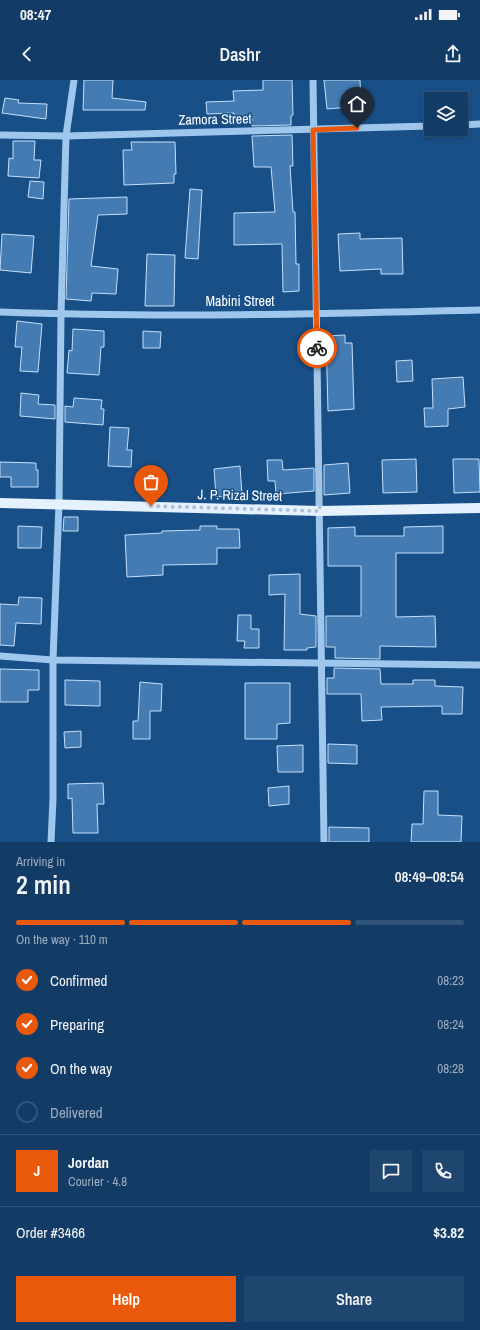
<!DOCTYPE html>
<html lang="en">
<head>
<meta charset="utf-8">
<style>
  :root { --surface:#123b65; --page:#1f466e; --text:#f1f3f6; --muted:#9cadbf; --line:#315579; --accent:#ea580c }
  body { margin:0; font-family:"Archivo Narrow",sans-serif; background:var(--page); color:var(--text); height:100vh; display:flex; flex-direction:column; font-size:15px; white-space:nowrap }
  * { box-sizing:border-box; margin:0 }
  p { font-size:13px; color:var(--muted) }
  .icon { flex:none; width:22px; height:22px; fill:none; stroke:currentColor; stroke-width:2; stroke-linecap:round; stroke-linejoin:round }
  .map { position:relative; height:762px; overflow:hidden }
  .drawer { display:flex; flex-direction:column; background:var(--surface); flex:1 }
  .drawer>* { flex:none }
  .tools { position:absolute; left:424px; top:12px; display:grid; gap:8px }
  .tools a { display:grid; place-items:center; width:44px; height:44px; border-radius:0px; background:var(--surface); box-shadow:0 2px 6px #0003,0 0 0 1px var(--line); font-size:20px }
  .pin { position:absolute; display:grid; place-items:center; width:34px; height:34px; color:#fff; margin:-41px -17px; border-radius:50% 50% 50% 0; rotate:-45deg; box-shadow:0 0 4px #0007 }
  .pin .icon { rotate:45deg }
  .courier { position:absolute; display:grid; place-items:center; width:40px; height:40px; margin:-20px; border:3px solid #ea580c; border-radius:50%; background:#fff; color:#222; box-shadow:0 1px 5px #0007 }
  .head em { font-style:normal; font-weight:600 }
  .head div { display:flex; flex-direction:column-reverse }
  .head { display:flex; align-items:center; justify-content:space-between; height:68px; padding:0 16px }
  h1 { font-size:26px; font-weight:600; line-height:30px }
  .bar { display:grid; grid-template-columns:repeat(4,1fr); gap:6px 4px; align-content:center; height:48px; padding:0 16px }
  .bar i { height:5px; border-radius:3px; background:var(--line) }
  .bar .current { background:var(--accent) }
  .bar p { grid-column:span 4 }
  .line { display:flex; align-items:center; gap:10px; padding:0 16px; border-top:1px solid var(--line) }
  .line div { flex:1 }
  .round { display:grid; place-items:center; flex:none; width:42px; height:42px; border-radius:0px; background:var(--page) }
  ol { padding:0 16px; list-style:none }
  li { display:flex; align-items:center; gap:12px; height:44px }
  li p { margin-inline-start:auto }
  li .icon { padding:4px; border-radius:50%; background:var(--accent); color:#fff; stroke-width:4 }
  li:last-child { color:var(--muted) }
  li i { width:22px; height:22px; border:2px solid var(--line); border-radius:50% }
  .primary-button { display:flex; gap:8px; margin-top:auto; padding:8px 16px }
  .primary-button a { flex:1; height:46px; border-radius:0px; background:var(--accent); color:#fff; font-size:16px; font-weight:600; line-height:46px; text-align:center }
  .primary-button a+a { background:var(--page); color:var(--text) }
  .status { display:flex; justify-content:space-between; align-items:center; height:28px; padding:0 20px; background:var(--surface); direction:ltr }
  .status svg { height:11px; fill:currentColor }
  header { display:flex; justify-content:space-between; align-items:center; height:52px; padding:0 16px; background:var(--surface); font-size:18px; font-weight:600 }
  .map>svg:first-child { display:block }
</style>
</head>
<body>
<div class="status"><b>08:47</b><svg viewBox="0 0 49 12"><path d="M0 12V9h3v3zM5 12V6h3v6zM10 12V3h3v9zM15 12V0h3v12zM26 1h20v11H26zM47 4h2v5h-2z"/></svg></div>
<header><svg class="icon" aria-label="back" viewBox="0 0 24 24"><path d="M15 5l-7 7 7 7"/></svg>Dashr<svg class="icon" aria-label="share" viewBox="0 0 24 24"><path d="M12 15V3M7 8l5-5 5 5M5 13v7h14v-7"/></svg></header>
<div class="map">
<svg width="480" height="762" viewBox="0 0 480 762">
  <rect width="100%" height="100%" fill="#184f87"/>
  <g fill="#447bb2" stroke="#c5e0fa">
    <polygon points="84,0 113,0 112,18 146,22 145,30 83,30"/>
    <polygon points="263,0 292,0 293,35 291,36 291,45 252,46 252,37 234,38 234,33 207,34 206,22 234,21 233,11 263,10"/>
    <polygon points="324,0 360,0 361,21 351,22 351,27 327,29"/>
    <polygon points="5,18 19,20 18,23 47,24 46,39 2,33"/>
    <polygon points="292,55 293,86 290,86 293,132 295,132 296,184 299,184 299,211 283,212 282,164 234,165 234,133 275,132 271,87 254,87 252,56"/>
    <polygon points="13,61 35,61 34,80 41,80 39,98 8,96 9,78 13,79"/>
    <polygon points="131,62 175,62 176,94 174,94 174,103 124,105 123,70 132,70"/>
    <polygon points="30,101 44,102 43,119 28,117"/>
    <polygon points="190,109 202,110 198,179 185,178"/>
    <polygon points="127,117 127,134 98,135 91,186 118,189 116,214 92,213 91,221 66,219 69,119"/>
    <polygon points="360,153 360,159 402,158 403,194 381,194 381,189 340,191 338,154"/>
    <polygon points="2,154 34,156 31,193 0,190"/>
    <polygon points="147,174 175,175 174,226 145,226"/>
    <polygon points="17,241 42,244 38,292 20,291 22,267 15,267"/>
    <polygon points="73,249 104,251 104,267 101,267 99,295 67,293 69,270 72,271"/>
    <polygon points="143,251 161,252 160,268 143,268"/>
    <polygon points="345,255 345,263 352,263 354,329 328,331 326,256"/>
    <polygon points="412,280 413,301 397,302 396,281"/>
    <polygon points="463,297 465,327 448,329 448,346 425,347 424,328 433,328 432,299"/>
    <polygon points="21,313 39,315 38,324 55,325 55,339 20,336"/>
    <polygon points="74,318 102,320 101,329 104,329 103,345 65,342 65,326 73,327"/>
    <polygon points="110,347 129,348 127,370 132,370 131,387 108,386"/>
    <polygon points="416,379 417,412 383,413 382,380"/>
    <polygon points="453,379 479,379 480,412 454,413"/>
    <polygon points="267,380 282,380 283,390 314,388 314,411 276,414 275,401 268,401"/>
    <polygon points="0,382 36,383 36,390 38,390 38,407 11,407 11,397 0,397"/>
    <polygon points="348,383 350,413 324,415 324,385"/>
    <polygon points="240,386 242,415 216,417 214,389"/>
    <polygon points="64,437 78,437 78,451 63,451"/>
    <polygon points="18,446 42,447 41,468 18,468"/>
    <polygon points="200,446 217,446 217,449 239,449 240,468 217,468 217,484 163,485 163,495 127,497 125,455 162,453 162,451 200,450"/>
    <polygon points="443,446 443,473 396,473 396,537 435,536 436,567 380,566 380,579 335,578 335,567 326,567 326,536 361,536 361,486 328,486 328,448 355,447 355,456 404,456 404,447"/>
    <polygon points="300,494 300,534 316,536 316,567 307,568 307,570 284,570 285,514 269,515 269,495"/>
    <polygon points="19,517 42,518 41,544 16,543 14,566 0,565 0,524 18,525"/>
    <polygon points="238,535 251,535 251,549 259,549 259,568 244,568 245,561 237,561"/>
    <polygon points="334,588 380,589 381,604 413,604 413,600 435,600 435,606 463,607 462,634 442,634 442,626 381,627 382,640 362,641 361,614 327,614 327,598 334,598"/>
    <polygon points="0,589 39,590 39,610 28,610 28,622 0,622"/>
    <polygon points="65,600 100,601 100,626 65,625"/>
    <polygon points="140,602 162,604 161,631 150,631 150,659 133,659 133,641 138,641"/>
    <polygon points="245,603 290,603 290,643 277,644 277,659 245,659"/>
    <polygon points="81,651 81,667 65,668 64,652"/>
    <polygon points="328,664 357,665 357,684 328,683"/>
    <polygon points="303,665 303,692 278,692 277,666"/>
    <polygon points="103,703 104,724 97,724 98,753 73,753 72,718 68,719 68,704"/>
    <polygon points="289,706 289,724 269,726 268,708"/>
    <polygon points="424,711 438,711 438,735 462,736 461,762 411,762 412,744 423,744"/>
    <polygon points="329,747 369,748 369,762 329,762"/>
  </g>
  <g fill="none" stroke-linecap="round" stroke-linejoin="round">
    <g stroke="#9fc7ed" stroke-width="7">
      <polyline points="313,0 324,762"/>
      <polyline points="461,45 480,44"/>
      <polyline points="0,55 66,56 431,46"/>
      <path d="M0 232C160 238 320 234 480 230"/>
      <polyline points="0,576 53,580 480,585"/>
      <polyline points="51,762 53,719 53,580 59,424 61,235 66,56 74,0"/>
    </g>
    <polyline stroke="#e5f1ff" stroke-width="10" points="0,423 320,431 480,428"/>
  </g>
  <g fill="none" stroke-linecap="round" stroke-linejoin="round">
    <polyline stroke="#aec1d5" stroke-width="4" stroke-dasharray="0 7.2" points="151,426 320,431 317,268"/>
    <polyline stroke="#ea580c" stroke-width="5" points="317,268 313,50 357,48"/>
  </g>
  <g text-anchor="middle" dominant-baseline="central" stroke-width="3" stroke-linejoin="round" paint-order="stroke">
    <g font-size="14" fill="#fff" stroke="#184f87">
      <text transform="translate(215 39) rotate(-1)">Zamora Street</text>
      <text x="240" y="221">Mabini Street</text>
      <text transform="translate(240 415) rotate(1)">J. P. Rizal Street</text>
    </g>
  </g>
</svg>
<div class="tools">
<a><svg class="icon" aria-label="layers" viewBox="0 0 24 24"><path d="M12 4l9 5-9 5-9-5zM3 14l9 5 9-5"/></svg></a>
</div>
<div class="pin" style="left:151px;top:426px;background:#ea580c"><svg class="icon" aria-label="bag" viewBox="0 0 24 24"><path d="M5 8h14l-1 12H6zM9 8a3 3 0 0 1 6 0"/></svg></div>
<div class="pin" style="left:357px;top:48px;background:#1f2937"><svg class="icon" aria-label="home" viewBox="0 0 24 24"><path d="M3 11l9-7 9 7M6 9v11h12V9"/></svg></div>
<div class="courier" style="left:317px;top:268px"><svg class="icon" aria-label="bike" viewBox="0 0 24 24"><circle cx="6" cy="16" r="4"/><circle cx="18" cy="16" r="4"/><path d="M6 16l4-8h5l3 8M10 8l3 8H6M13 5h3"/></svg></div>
</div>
<section class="drawer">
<div class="head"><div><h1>2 min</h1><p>Arriving in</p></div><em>08:49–08:54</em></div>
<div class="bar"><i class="current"></i><i class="current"></i><i class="current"></i><i></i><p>On the way · 110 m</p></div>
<ol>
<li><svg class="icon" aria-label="check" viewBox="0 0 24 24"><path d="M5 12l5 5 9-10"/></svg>Confirmed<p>08:23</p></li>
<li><svg class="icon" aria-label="check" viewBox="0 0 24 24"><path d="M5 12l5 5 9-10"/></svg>Preparing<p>08:24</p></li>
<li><svg class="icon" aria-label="check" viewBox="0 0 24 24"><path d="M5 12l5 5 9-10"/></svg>On the way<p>08:28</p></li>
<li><i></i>Delivered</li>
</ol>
<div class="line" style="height:72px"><b class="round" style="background:var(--accent);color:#fff">J</b><div><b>Jordan</b><p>Courier · 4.8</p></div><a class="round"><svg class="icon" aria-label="chat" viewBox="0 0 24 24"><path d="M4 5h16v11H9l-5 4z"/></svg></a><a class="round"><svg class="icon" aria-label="phone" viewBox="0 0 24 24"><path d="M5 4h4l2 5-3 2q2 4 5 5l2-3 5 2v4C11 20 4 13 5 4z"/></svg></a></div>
<div class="line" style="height:52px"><div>Order #3466</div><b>$3.82</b></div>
<div class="primary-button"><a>Help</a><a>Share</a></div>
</section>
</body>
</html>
